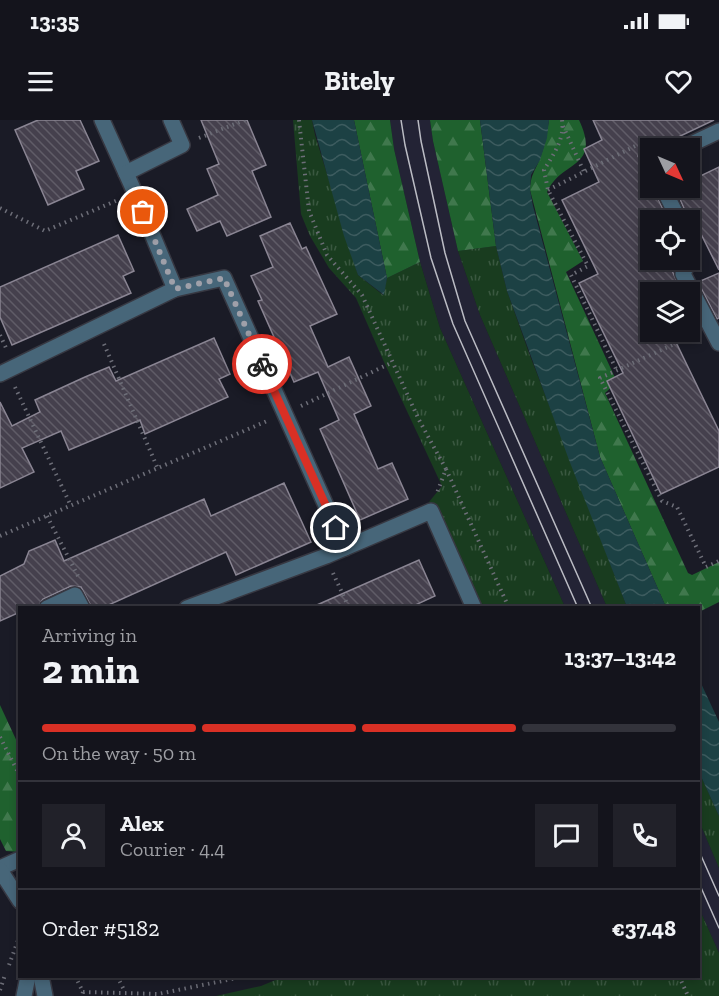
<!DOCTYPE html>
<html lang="en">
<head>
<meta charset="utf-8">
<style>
  :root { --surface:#14141c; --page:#212129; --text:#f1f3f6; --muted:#9d9ea3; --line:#33333b; --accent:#d93025 }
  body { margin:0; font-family:"Zilla Slab",serif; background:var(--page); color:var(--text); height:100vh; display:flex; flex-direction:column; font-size:22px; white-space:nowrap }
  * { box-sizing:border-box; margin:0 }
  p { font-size:20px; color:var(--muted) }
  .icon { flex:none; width:33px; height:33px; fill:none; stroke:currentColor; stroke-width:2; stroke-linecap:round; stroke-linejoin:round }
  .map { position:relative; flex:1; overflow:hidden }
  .side { position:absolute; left:18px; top:486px; width:682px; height:372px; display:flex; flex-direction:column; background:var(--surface); border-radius:0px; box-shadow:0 3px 9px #0003,0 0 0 2px var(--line) }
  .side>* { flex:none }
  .needle { width:39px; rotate:134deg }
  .fabs { position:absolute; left:640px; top:18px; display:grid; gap:12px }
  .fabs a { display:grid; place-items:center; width:60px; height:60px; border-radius:0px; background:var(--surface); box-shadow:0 3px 9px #0003,0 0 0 2px var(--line); font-size:30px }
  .pin { position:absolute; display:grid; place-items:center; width:51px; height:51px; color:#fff; margin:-26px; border:3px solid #fff; border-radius:50%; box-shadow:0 2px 6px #0007 }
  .courier { position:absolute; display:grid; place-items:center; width:60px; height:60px; margin:-30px; border:4px solid #d93025; border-radius:50%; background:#fff; color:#222; box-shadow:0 2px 8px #0007 }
  .headline em { font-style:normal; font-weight:700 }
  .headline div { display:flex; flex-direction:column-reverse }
  .headline { display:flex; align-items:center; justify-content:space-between; height:102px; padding:0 24px }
  h1 { font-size:39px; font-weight:700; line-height:45px }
  .bar { display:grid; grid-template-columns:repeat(4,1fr); gap:9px 6px; align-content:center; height:72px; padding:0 24px }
  .bar i { height:8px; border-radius:4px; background:var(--line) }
  .bar .selected { background:var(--accent) }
  .bar p { grid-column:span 4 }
  .line { display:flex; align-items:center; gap:15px; padding:0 24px; border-top:2px solid var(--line) }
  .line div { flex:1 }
  .round { display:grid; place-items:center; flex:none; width:63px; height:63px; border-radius:0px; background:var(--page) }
  .status { display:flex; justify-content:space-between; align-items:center; height:42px; padding:0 30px; background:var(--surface); direction:ltr }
  .status svg { height:16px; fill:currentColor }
  header { display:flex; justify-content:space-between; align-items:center; height:78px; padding:0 24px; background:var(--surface); font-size:27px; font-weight:700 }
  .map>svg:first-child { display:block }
</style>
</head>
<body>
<div class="status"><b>13:35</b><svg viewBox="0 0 49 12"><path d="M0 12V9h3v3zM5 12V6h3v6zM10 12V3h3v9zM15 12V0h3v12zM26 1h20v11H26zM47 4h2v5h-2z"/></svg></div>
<header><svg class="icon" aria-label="menu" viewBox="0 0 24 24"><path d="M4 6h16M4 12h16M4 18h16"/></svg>Bitely<svg class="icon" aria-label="heart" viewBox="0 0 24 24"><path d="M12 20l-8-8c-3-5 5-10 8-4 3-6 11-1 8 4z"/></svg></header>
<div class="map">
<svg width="719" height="876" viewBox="0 0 719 876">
  <defs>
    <pattern id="grass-tufts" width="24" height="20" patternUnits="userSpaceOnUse" patternTransform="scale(1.5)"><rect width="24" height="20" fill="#193c1f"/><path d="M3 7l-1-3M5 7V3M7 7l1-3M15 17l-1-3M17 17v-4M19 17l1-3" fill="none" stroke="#3a5840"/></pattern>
    <pattern id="forest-firs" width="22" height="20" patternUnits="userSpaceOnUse" patternTransform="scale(1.5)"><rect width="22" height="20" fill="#1f612e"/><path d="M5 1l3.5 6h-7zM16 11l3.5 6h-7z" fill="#40784d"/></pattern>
    <pattern id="water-waves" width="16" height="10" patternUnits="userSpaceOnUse" patternTransform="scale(1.5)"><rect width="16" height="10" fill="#1c4144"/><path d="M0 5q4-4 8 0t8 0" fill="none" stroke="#3d5c5f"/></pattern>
    <pattern id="building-back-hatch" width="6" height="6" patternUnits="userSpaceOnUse" patternTransform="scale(1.5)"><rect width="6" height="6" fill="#45404d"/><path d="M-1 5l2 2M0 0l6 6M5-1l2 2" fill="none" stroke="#605c67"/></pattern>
  </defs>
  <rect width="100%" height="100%" fill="#1a1b26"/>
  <g fill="#232335">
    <polygon points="390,0 430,0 433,21 458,131 480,195 607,487 565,487 440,208 420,142 394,29"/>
    <polygon points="699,701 719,748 719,833 699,788"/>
  </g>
  <g fill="url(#grass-tufts)">
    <polygon points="293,0 312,0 315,15 358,155 383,175 387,158 420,142 440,208 565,487 483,487 439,390 429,382 442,366 384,242 356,178 329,148 310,116 301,94"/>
    <polygon points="496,126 507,171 529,233 627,487 607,487 480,195 458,131"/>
    <polygon points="699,652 719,696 719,748 699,701"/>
    <polygon points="699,788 719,833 719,876 216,876 261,866 285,856 699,856"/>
  </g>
  <g fill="url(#forest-firs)">
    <polygon points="354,0 390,0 394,29 420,142 387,158"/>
    <polygon points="430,0 480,0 496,126 458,131 433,21"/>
    <path d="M549 0H579C602 49 561 40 547 72L583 141 566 152 617 262 605 273 688 453 692 455 719 442V482L699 492V488L666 487 600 337 530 70C531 53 535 52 540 38 545 25 547 13 549 0Z"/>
    <polygon points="0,585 19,626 20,732 6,731 0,719"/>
  </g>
  <g fill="url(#water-waves)">
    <polygon points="312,0 354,0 387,158 384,175 358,155 344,116"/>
    <polygon points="480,0 549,0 547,18 540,40 531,55 530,70 533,86 600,337 666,487 627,487 569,340 507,171 496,126"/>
    <polygon points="699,559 719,602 719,696 699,652"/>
  </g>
  <g fill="url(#building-back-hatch)" stroke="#8a8593" stroke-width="1.5">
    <polygon points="38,0 80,0 99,41 76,51 84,69 48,85 15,10"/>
    <polygon points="201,0 247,0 266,45 252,51 271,97 227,116 220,101 197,111 187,89 218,75 207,49 219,44"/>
    <polygon points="593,0 714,0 638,36 651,62 651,68 653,68 668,100 643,100 651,116 651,140 667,140 682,172 651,172 651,212 671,212 719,311 719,347 661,374 607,261 623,253 579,163 598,154 562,80 599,62 584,29 602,20"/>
    <polygon points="719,47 719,150 694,100 689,100 680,79 701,69 696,58"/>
    <polygon points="290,103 302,129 306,127 337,194 310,206 328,247 349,237 371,286 354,294 378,349 392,343 408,379 360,400 320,309 339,300 318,252 294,262 258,181 262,180 251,156 273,147 260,116"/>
    <polygon points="118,115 134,151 123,156 131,173 12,225 0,197 0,167"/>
    <polygon points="719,153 719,198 717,199 698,162"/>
    <polygon points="690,188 700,207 690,212"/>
    <polygon points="214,218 230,254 219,259 228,277 145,314 140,300 69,330 61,311 22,328 34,352 0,368 0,282 12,306 40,292 35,280 85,257 109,247 116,261"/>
    <polygon points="284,363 311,422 236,455 226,432 102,488 92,488 81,467 71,466 43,479 37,488 20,488 20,492 0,501 0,456 24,444 29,431 55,420 64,441 204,379 211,396"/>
    <polygon points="419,440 435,476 409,488 310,488"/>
  </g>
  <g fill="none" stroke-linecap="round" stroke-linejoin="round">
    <defs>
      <g id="minor">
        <polyline points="102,0 135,73 175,169"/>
        <polyline points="683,28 719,11"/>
        <polyline points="126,53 182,25 171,0"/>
        <polyline points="663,68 679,100"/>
        <polyline points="690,123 693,128 690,136"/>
        <polyline points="689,140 683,154 719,223"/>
        <polyline points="0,254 175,169 224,158 345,428"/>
        <polyline points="47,488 75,475 82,488"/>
        <polyline points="187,488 326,436 431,391 474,488"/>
        <polyline points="0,748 20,739"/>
        <polyline points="0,750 20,781"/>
        <polyline points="41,856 45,876"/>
        <polyline points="24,876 28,856"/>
      </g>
    </defs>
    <use href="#minor" stroke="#373842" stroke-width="18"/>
    <g stroke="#6d6e78" stroke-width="4" stroke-dasharray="1.5 4.5" stroke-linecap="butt">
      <polyline points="299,0 309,91 327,135 362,175 419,300 446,349 437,373"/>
      <path d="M562 0C565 19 553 35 544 50L548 70 588 146 571 155 617 251"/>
      <polyline points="563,6 584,52"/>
      <polyline points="199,18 245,0"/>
      <polyline points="548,70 641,23 651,44"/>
      <polyline points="0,88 45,111 118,80"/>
      <polyline points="0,215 7,230"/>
      <polyline points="694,215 600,258 662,381 677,387 706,447 719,441"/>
      <polyline points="104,224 158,349"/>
      <polyline points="15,267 71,386"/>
      <polyline points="301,286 393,242"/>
      <polyline points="446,349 509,488"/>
      <polyline points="47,396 78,456"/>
      <polyline points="0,416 267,301"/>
      <polyline points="333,453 349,488"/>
      <polyline points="0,617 20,656"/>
      <polyline points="9,845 20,815"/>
      <polyline points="75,856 83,872 82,876"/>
      <polyline points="117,856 125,872"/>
      <polyline points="679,856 688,876"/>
      <polyline points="0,870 5,855"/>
      <polyline points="83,872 158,874 247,856"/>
    </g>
    <use href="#minor" stroke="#476679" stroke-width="15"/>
    <g stroke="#bbbcc4" stroke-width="1.5">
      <polyline points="401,0 405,25 431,138 453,204 578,488"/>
      <polyline points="418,0 421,21 445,133 465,201 592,488"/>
      <polyline points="699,731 719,776"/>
      <polyline points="699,763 719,808"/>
    </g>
  </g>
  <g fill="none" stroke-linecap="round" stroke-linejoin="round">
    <polyline stroke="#9fa0a9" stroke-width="6" stroke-dasharray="0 10.8" points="143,92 175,169 224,158 262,244"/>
    <polyline stroke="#d93025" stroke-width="8" points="262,244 336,408"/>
  </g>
</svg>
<div class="fabs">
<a><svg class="needle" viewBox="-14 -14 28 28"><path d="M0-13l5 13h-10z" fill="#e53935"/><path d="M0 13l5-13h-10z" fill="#9d9ea3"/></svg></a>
<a><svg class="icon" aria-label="locate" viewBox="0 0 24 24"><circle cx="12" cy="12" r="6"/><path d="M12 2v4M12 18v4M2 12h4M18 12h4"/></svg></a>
<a><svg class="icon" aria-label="layers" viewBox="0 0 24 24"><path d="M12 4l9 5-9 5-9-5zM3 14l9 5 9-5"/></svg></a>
</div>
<div class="pin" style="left:143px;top:92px;background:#ea580c"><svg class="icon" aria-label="bag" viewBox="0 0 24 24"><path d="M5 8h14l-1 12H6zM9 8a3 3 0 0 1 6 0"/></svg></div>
<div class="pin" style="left:336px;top:408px;background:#1f2937"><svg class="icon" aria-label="home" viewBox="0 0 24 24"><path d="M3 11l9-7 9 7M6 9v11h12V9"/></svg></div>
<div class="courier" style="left:262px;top:244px"><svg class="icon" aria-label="bike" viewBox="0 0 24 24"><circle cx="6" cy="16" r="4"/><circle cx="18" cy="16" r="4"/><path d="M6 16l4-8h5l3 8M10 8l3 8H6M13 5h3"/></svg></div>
<section class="side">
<div class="headline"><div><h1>2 min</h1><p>Arriving in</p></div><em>13:37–13:42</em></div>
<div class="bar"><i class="selected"></i><i class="selected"></i><i class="selected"></i><i></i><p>On the way · 50 m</p></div>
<div class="line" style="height:108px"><a class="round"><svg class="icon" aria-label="person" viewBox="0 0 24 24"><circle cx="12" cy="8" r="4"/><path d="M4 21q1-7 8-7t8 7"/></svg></a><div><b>Alex</b><p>Courier · 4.4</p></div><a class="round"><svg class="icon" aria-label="chat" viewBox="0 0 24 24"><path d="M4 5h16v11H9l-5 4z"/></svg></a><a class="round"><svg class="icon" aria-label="phone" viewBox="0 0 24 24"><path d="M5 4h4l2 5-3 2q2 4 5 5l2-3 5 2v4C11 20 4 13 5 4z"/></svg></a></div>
<div class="line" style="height:78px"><div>Order #5182</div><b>€37.48</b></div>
</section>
</div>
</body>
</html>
